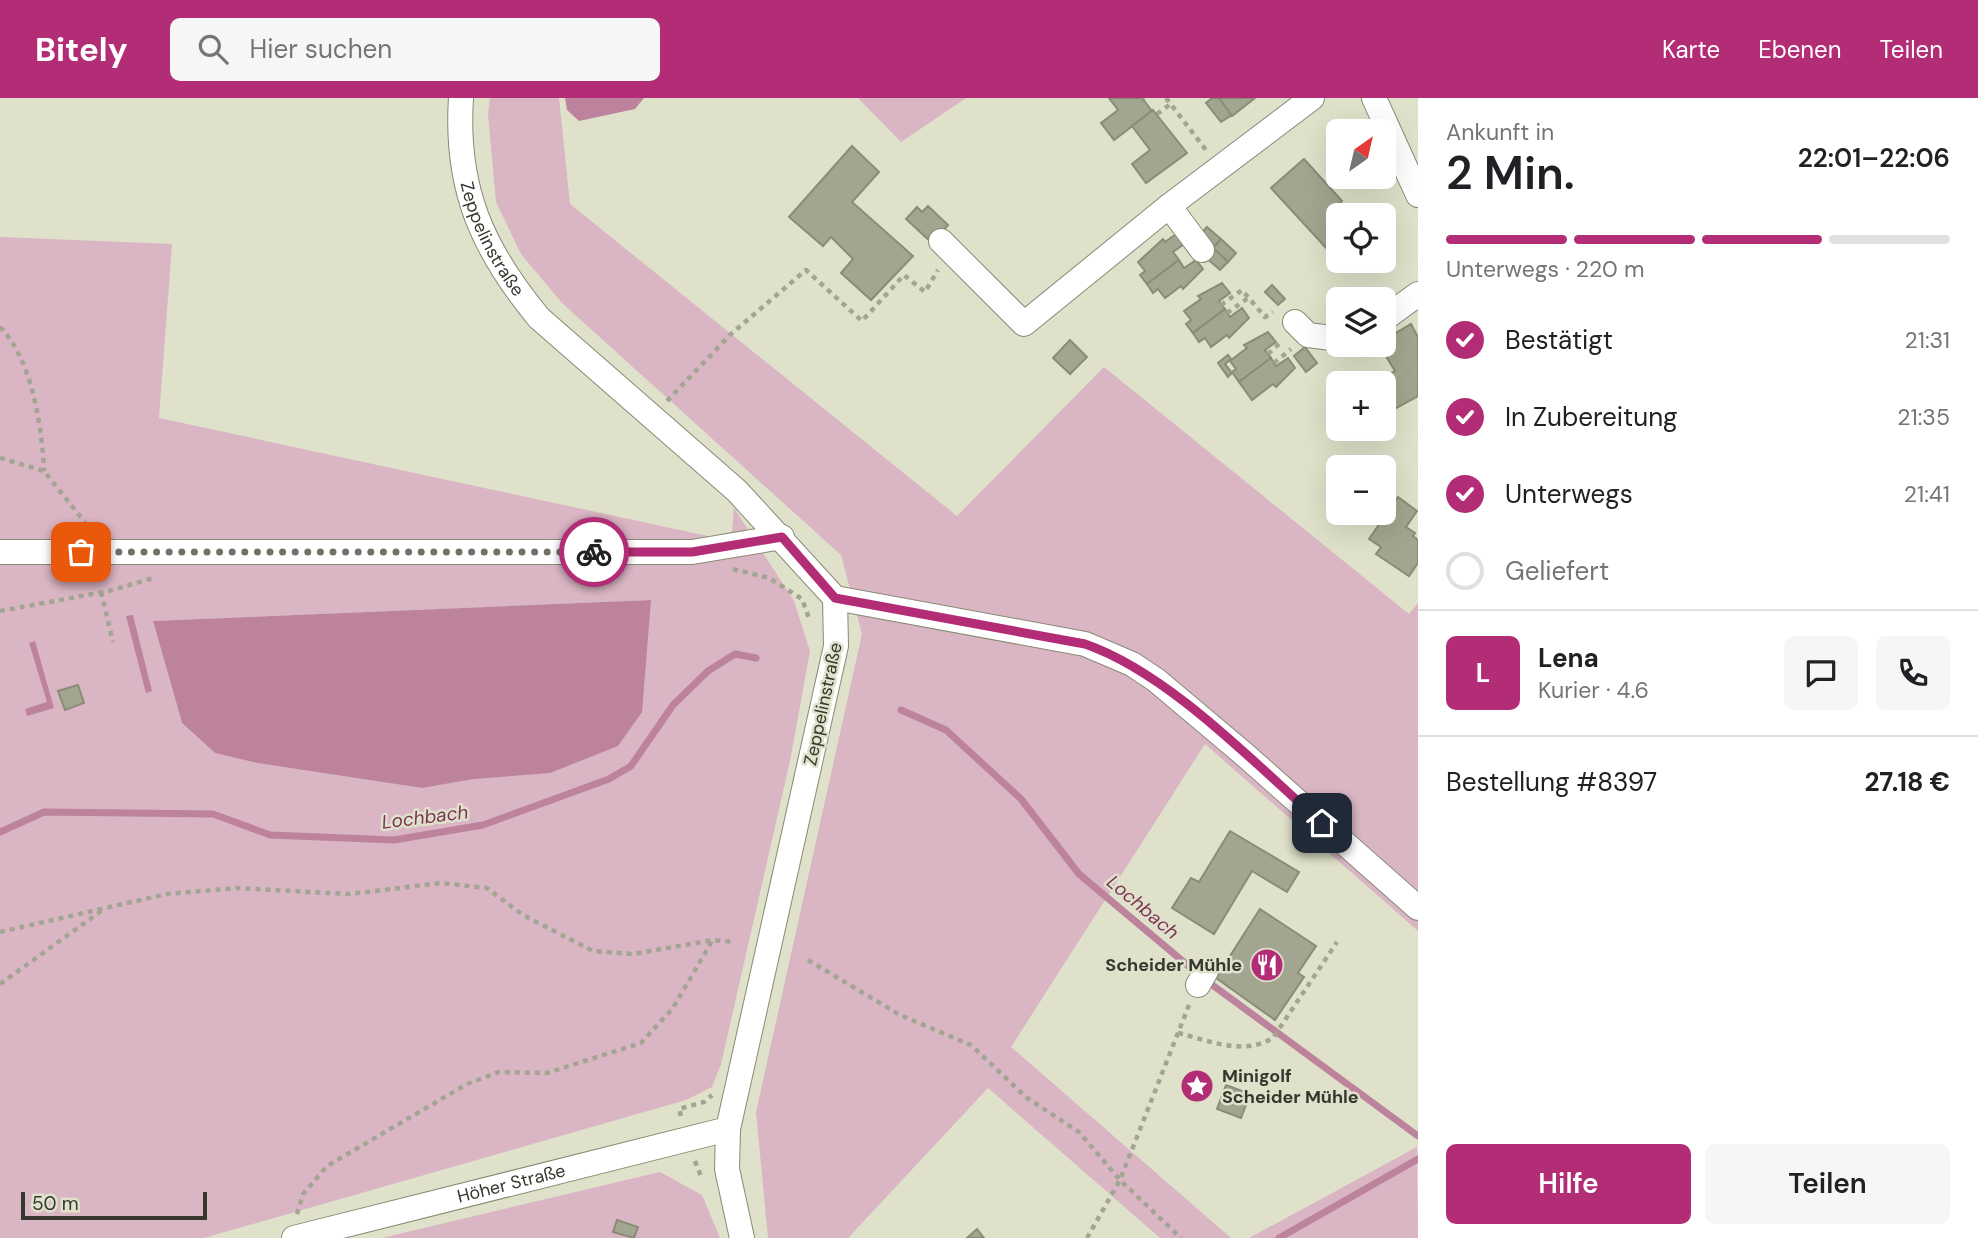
<!DOCTYPE html>
<html lang="de">
<head>
<meta charset="utf-8">
<style>
  :root { --surface:#fff; --page:#f6f6f6; --text:#202124; --muted:#757577; --line:#e0e0e0; --accent:#b22d75 }
  body { margin:0; font-family:"DM Sans",sans-serif; background:var(--page); color:var(--text); height:100vh; display:flex; flex-direction:column; font-size:26px; white-space:nowrap }
  * { box-sizing:border-box; margin:0 }
  p { font-size:23px; color:var(--muted) }
  .icon { flex:none; width:38px; height:38px; fill:none; stroke:currentColor; stroke-width:2; stroke-linecap:round; stroke-linejoin:round }
  .map { position:relative; flex:1; overflow:hidden }
  .side { display:flex; flex-direction:column; background:var(--surface); width:560px }
  .side>* { flex:none }
  .needle { width:46px; rotate:34deg }
  .controls { position:absolute; left:1326px; top:21px; display:grid; gap:14px }
  .controls a { display:grid; place-items:center; width:70px; height:70px; border-radius:10px; background:var(--surface); box-shadow:0 7px 28px #0002; font-size:35px }
  .scale { position:absolute; left:21px; bottom:18px; width:186px; box-sizing:border-box; padding-left:7px; border:4px solid #36372e; border-top:0; font-size:19px; line-height:24px; white-space:nowrap; color:#36372e; -webkit-text-stroke:5px #dfe1ca; paint-order:stroke }
  .pin { position:absolute; display:grid; place-items:center; width:60px; height:60px; color:#fff; margin:-30px; border-radius:14px; box-shadow:0 4px 10px #0006 }
  .courier { position:absolute; display:grid; place-items:center; width:70px; height:70px; margin:-35px; border:5px solid #b22d75; border-radius:50%; background:#fff; color:#222; box-shadow:0 2px 9px #0007 }
  .overview em { font-style:normal; font-weight:600 }
  .overview div { display:flex; flex-direction:column-reverse }
  .overview { display:flex; align-items:center; justify-content:space-between; height:119px; padding:0 28px }
  h1 { font-size:46px; font-weight:600; line-height:52px }
  .bar { display:grid; grid-template-columns:repeat(4,1fr); gap:10px 7px; align-content:center; height:84px; padding:0 28px }
  .bar i { height:9px; border-radius:5px; background:var(--line) }
  .bar .on { background:var(--accent) }
  .bar p { grid-column:span 4 }
  .line { display:flex; align-items:center; gap:18px; padding:0 28px; border-top:2px solid var(--line) }
  .line div { flex:1 }
  .round { display:grid; place-items:center; flex:none; width:74px; height:74px; border-radius:10px; background:var(--page) }
  ol { padding:0 28px; list-style:none }
  li { display:flex; align-items:center; gap:21px; height:77px }
  li p { margin-inline-start:auto }
  li .icon { padding:7px; border-radius:50%; background:var(--accent); color:#fff; stroke-width:4 }
  li:last-child { color:var(--muted) }
  li i { width:38px; height:38px; border:4px solid var(--line); border-radius:50% }
  .cta { display:flex; gap:14px; margin-top:auto; padding:14px 28px }
  .cta a { flex:1; height:80px; border-radius:10px; background:var(--accent); color:#fff; font-size:28px; font-weight:600; line-height:80px; text-align:center }
  .cta a+a { background:var(--page); color:var(--text) }
  header { display:flex; align-items:center; gap:42px; box-sizing:border-box; height:98px; padding:0 35px; background:var(--accent); color:#fff }
  header strong { font-size:33px }
  nav { display:flex; gap:38px; margin-inline-start:auto; font-size:24px }
  .search { width:490px; height:63px; background:var(--page); display:flex; align-items:center; gap:18px; box-sizing:border-box; padding:0 24px; border-radius:10px; color:var(--muted); font-size:26px }
  main { display:flex; flex:1; min-height:0 }
  .map>svg:first-child { display:block }
</style>
</head>
<body>
<header>
<strong>Bitely</strong>
<div class="search"><svg class="icon" aria-label="search" viewBox="0 0 24 24"><circle cx="10" cy="10" r="6"/><path d="M15 15l6 6"/></svg>Hier suchen</div>
<nav><a>Karte</a><a>Ebenen</a><a>Teilen</a></nav>
</header>
<main>
<div class="map">
<svg width="1418" height="1140" viewBox="0 0 1418 1140">
  <rect width="100%" height="100%" fill="#dfe1ca"/>
  <g fill="#dab5c4" fill-rule="evenodd">
    <polygon points="490,0 559,0 570,106 957,418 1104,269 1409,516 1418,505 1418,833 1205,646 1011,949 1231,1140 1160,1140 988,990 848,1140 768,1140 756,1014 862,536 841,457 562,205 521,156 496,104 488,16"/>
    <polygon points="858,0 966,0 901,44"/>
    <path d="M0 139 172 146 159 320 717 440 732 433 734 410 794 503 810 553 790 663 721 966 712 989 686 1002 204 1140H0ZM651 502 474 681 422 690 257 665 215 655 182 625 153 523Z"/>
    <polygon points="1417,1049 1418,1140 1249,1140"/>
    <polygon points="660,1074 702,1097 720,1140 382,1140"/>
  </g>
  <g fill="#bd839c">
    <polygon points="565,0 644,0 635,11 579,23 567,12"/>
    <polygon points="651,502 642,614 618,648 550,675 474,681 422,690 257,665 215,655 182,625 153,523"/>
    <polygon points="133,517 152,593 146,595 126,518"/>
    <polygon points="35,543 54,610 27,618 25,611 47,604 29,545"/>
  </g>
  <g fill="none" stroke-linecap="round" stroke-linejoin="round">
    <g stroke="#bd839c" stroke-width="7">
      <polyline points="901,612 946,632 1021,701 1079,776 1198,876"/>
      <polyline points="0,734 44,714 213,716 270,737 394,742 483,727 609,681 631,668 673,607 708,573 735,556 756,560"/>
      <polyline points="1207,883 1418,1038"/>
      <polyline points="1279,1140 1418,1061"/>
    </g>
  </g>
  <g fill="#a2a58f" stroke="#8a8c77" stroke-width="2">
    <polygon points="1109,0 1142,0 1152,13 1114,42 1101,25 1118,12"/>
    <polygon points="1212,0 1220,0 1232,17 1221,24 1206,5"/>
    <polygon points="1219,0 1255,0 1232,18"/>
    <polygon points="1153,12 1187,55 1146,85 1132,66 1150,52 1132,28"/>
    <polygon points="852,48 879,74 852,104 913,158 871,202 841,175 853,161 831,139 823,148 789,119"/>
    <polygon points="1304,61 1342,103 1336,109 1344,117 1339,117 1339,164 1271,90"/>
    <polygon points="928,108 948,127 932,145 906,121 917,109 922,114"/>
    <polygon points="1354,110 1361,117 1346,117"/>
    <polygon points="1207,129 1221,141 1213,150 1199,138"/>
    <polygon points="1176,136 1184,146 1173,154 1179,162 1147,186 1140,177 1145,173 1138,164 1163,141 1165,144"/>
    <polygon points="1221,141 1236,155 1228,164 1213,150"/>
    <polygon points="1213,150 1228,164 1220,172 1205,159"/>
    <polygon points="1179,162 1184,170 1196,162 1203,171 1183,191 1181,188 1165,200 1158,191 1153,195 1147,186"/>
    <polygon points="1222,185 1230,195 1219,203 1225,211 1193,235 1186,226 1191,222 1184,213 1201,201 1198,198"/>
    <polygon points="1272,187 1285,201 1278,207 1265,194"/>
    <polygon points="1242,210 1249,220 1229,240 1227,237 1211,249 1205,240 1199,244 1193,235 1225,211 1230,219"/>
    <polygon points="1390,225 1396,235 1384,242 1384,230"/>
    <polygon points="1411,226 1418,239 1418,298 1391,313 1384,301 1384,285 1374,285 1395,273 1379,247 1384,247 1384,242"/>
    <polygon points="1268,234 1276,244 1265,252 1271,260 1239,284 1232,274 1236,271 1230,263 1247,250 1244,247"/>
    <polygon points="1070,242 1087,259 1070,276 1053,260"/>
    <polygon points="1363,247 1379,247 1381,249 1364,258 1358,250"/>
    <polygon points="1305,249 1317,265 1306,274 1294,258"/>
    <polygon points="1228,257 1231,261 1225,266 1232,275 1228,279 1218,265"/>
    <polygon points="1271,260 1276,268 1288,260 1295,270 1276,289 1273,286 1252,302 1239,284"/>
    <polygon points="1398,399 1417,413 1406,429 1415,435 1413,438 1418,442 1418,465 1409,478 1376,456 1381,449 1369,441"/>
    <polygon points="78,587 84,605 65,612 58,593"/>
    <polygon points="1230,733 1299,774 1287,794 1252,773 1214,836 1172,810 1191,780 1199,784"/>
    <polygon points="1260,811 1316,848 1298,875 1304,879 1275,922 1216,880"/>
    <polygon points="1226,987 1250,996 1241,1020 1217,1011"/>
    <polygon points="617,1122 638,1129 634,1140 613,1134"/>
    <polygon points="977,1131 984,1140 967,1140"/>
  </g>
  <g fill="none" stroke-linecap="round" stroke-linejoin="round">
    <defs>
      <g id="minor">
        <path id="s1" d="M461 0C455 90 482 151 539 220L737 393 835 500 836 548 728 1031 727 1071 742 1140"/>
        <polyline points="1374,0 1418,97"/>
        <polyline points="1169,108 1202,152"/>
        <polyline points="941,143 1024,226 1169,108 1312,0"/>
        <polyline points="1384,221 1418,196"/>
        <polyline points="1295,224 1308,237 1339,241"/>
        <polyline points="0,454 692,454 782,439"/>
        <polyline points="835,500 1085,546 1132,566 1156,582 1245,657 1418,810"/>
        <polyline points="1198,887 1206,873"/>
        <path id="s2" d="M294 1140 728 1031"/>
      </g>
    </defs>
    <use href="#minor" stroke="#888a74" stroke-width="26"/>
    <g stroke="#a3a593" stroke-width="4.5" stroke-dasharray="5 5" stroke-linecap="butt">
      <polyline points="1166,0 1206,52"/>
      <polyline points="1143,1 1144,0"/>
      <polyline points="1157,16 1171,6"/>
      <polyline points="1221,207 1242,192 1265,219 1273,214"/>
      <polyline points="1227,215 1248,200"/>
      <path d="M0 229C32 261 42 329 44 373"/>
      <polyline points="1268,256 1282,243"/>
      <polyline points="1274,265 1291,251"/>
      <polyline points="667,303 731,236 806,172 862,223 904,177 925,194 938,172"/>
      <polyline points="0,360 44,373 91,432"/>
      <polyline points="733,471 769,480 802,501 810,523"/>
      <polyline points="101,494 113,544"/>
      <polyline points="0,513 109,493 153,480"/>
      <polyline points="0,834 167,796 236,790 350,796 440,785 487,790 523,817 593,853 633,856 713,842 735,844"/>
      <polyline points="808,862 900,917 971,947 1027,1000 1079,1034 1120,1082 1181,1140"/>
      <polyline points="0,886 104,811"/>
      <path d="M1178 935C1211 943 1242 958 1273 940L1337 844"/>
      <polyline points="681,1018 679,1011 704,1004 712,997"/>
      <polyline points="695,1063 702,1081"/>
      <polyline points="297,1116 303,1096 327,1068 467,986 499,974 547,975 641,945 673,910 712,843"/>
      <polyline points="1087,1140 1120,1082 1189,907"/>
    </g>
    <use href="#minor" stroke="#fff" stroke-width="24"/>
  </g>
  <g fill="none" stroke-linecap="round" stroke-linejoin="round">
    <polyline stroke="#717265" stroke-width="7" stroke-dasharray="0 12.6" points="81,454 594,454"/>
    <path stroke="#b22d75" stroke-width="9" d="M594 454H692L782 439 835 500 1085 546C1169 575 1255 666 1322 725"/>
  </g>
  <defs>
    <symbol id="restaurant-disc" viewBox="-11 -11 22 22"><circle r="9.5" fill="#b22d75" stroke="#dfe1ca"/><path d="M-5-6h1v4h1v-4h1v4h1v-4h1v5L-1.5 .5V6h-2V.5L-5-1ZM5-6V6H3V1.5H1.5Q1.5-4 5-6Z" fill="#fff"/></symbol>
    <symbol id="sight-disc" viewBox="-11 -11 22 22"><circle r="9.5" fill="#b22d75" stroke="#dfe1ca"/><path d="M0-6L1.8-2.2L6-1.7L2.9 1.2L3.7 5.4L0 3.3L-3.7 5.4L-2.9 1.2L-6-1.7L-1.8-2.2Z" fill="#fff"/></symbol>
  </defs>
  <g fill-rule="evenodd">
    <use href="#restaurant-disc" x="1248" y="848" width="38" height="38"/>
    <use href="#sight-disc" x="1178" y="969" width="38" height="38"/>
  </g>
  <g text-anchor="middle" dominant-baseline="central" stroke-width="5" stroke-linejoin="round" paint-order="stroke">
    <g font-size="18" fill="#36372e" stroke="#dfe1ca">
      <text stroke="none"><textPath href="#s1" startOffset="147">Zeppelinstraße</textPath></text>
      <text transform="translate(823 606) rotate(-78)">Zeppelinstraße</text>
      <text stroke="none"><textPath href="#s2" startOffset="224">Höher Straße</textPath></text>
    </g>
    <g font-size="18" font-weight="bold" fill="#36372e" stroke="#dfe1ca" text-anchor="end">
      <text x="1242" y="867">Scheider Mühle</text>
      <text x="1222" y="978" text-anchor="start">Minigolf<tspan x="1222" dy="21">Scheider Mühle</tspan></text>
    </g>
    <g font-size="19" font-style="italic" fill="#7b3356" stroke="#dfe1ca">
      <text transform="translate(425 719) rotate(-7)">Lochbach</text>
      <text transform="translate(1143 809) rotate(40)">Lochbach</text>
    </g>
  </g>
</svg>
<div class="controls">
<a><svg class="needle" viewBox="-14 -14 28 28"><path d="M0-13l5 13h-10z" fill="#e53935"/><path d="M0 13l5-13h-10z" fill="#757577"/></svg></a>
<a><svg class="icon" aria-label="locate" viewBox="0 0 24 24"><circle cx="12" cy="12" r="6"/><path d="M12 2v4M12 18v4M2 12h4M18 12h4"/></svg></a>
<a><svg class="icon" aria-label="layers" viewBox="0 0 24 24"><path d="M12 4l9 5-9 5-9-5zM3 14l9 5 9-5"/></svg></a>
<a>+</a>
<a>−</a>
</div>
<div class="scale">50 m</div>
<div class="pin" style="left:81px;top:454px;background:#ea580c"><svg class="icon" aria-label="bag" viewBox="0 0 24 24"><path d="M5 8h14l-1 12H6zM9 8a3 3 0 0 1 6 0"/></svg></div>
<div class="pin" style="left:1322px;top:725px;background:#1f2937"><svg class="icon" aria-label="home" viewBox="0 0 24 24"><path d="M3 11l9-7 9 7M6 9v11h12V9"/></svg></div>
<div class="courier" style="left:594px;top:454px"><svg class="icon" aria-label="bike" viewBox="0 0 24 24"><circle cx="6" cy="16" r="4"/><circle cx="18" cy="16" r="4"/><path d="M6 16l4-8h5l3 8M10 8l3 8H6M13 5h3"/></svg></div>
</div>
<section class="side">
<div class="overview"><div><h1>2 Min.</h1><p>Ankunft in</p></div><em>22:01–22:06</em></div>
<div class="bar"><i class="on"></i><i class="on"></i><i class="on"></i><i></i><p>Unterwegs · 220 m</p></div>
<ol>
<li><svg class="icon" aria-label="check" viewBox="0 0 24 24"><path d="M5 12l5 5 9-10"/></svg>Bestätigt<p>21:31</p></li>
<li><svg class="icon" aria-label="check" viewBox="0 0 24 24"><path d="M5 12l5 5 9-10"/></svg>In Zubereitung<p>21:35</p></li>
<li><svg class="icon" aria-label="check" viewBox="0 0 24 24"><path d="M5 12l5 5 9-10"/></svg>Unterwegs<p>21:41</p></li>
<li><i></i>Geliefert</li>
</ol>
<div class="line" style="height:126px"><b class="round" style="background:var(--accent);color:#fff">L</b><div><b>Lena</b><p>Kurier · 4.6</p></div><a class="round"><svg class="icon" aria-label="chat" viewBox="0 0 24 24"><path d="M4 5h16v11H9l-5 4z"/></svg></a><a class="round"><svg class="icon" aria-label="phone" viewBox="0 0 24 24"><path d="M5 4h4l2 5-3 2q2 4 5 5l2-3 5 2v4C11 20 4 13 5 4z"/></svg></a></div>
<div class="line" style="height:91px"><div>Bestellung #8397</div><b>27.18 €</b></div>
<div class="cta"><a>Hilfe</a><a>Teilen</a></div>
</section>
</main>
</body>
</html>
